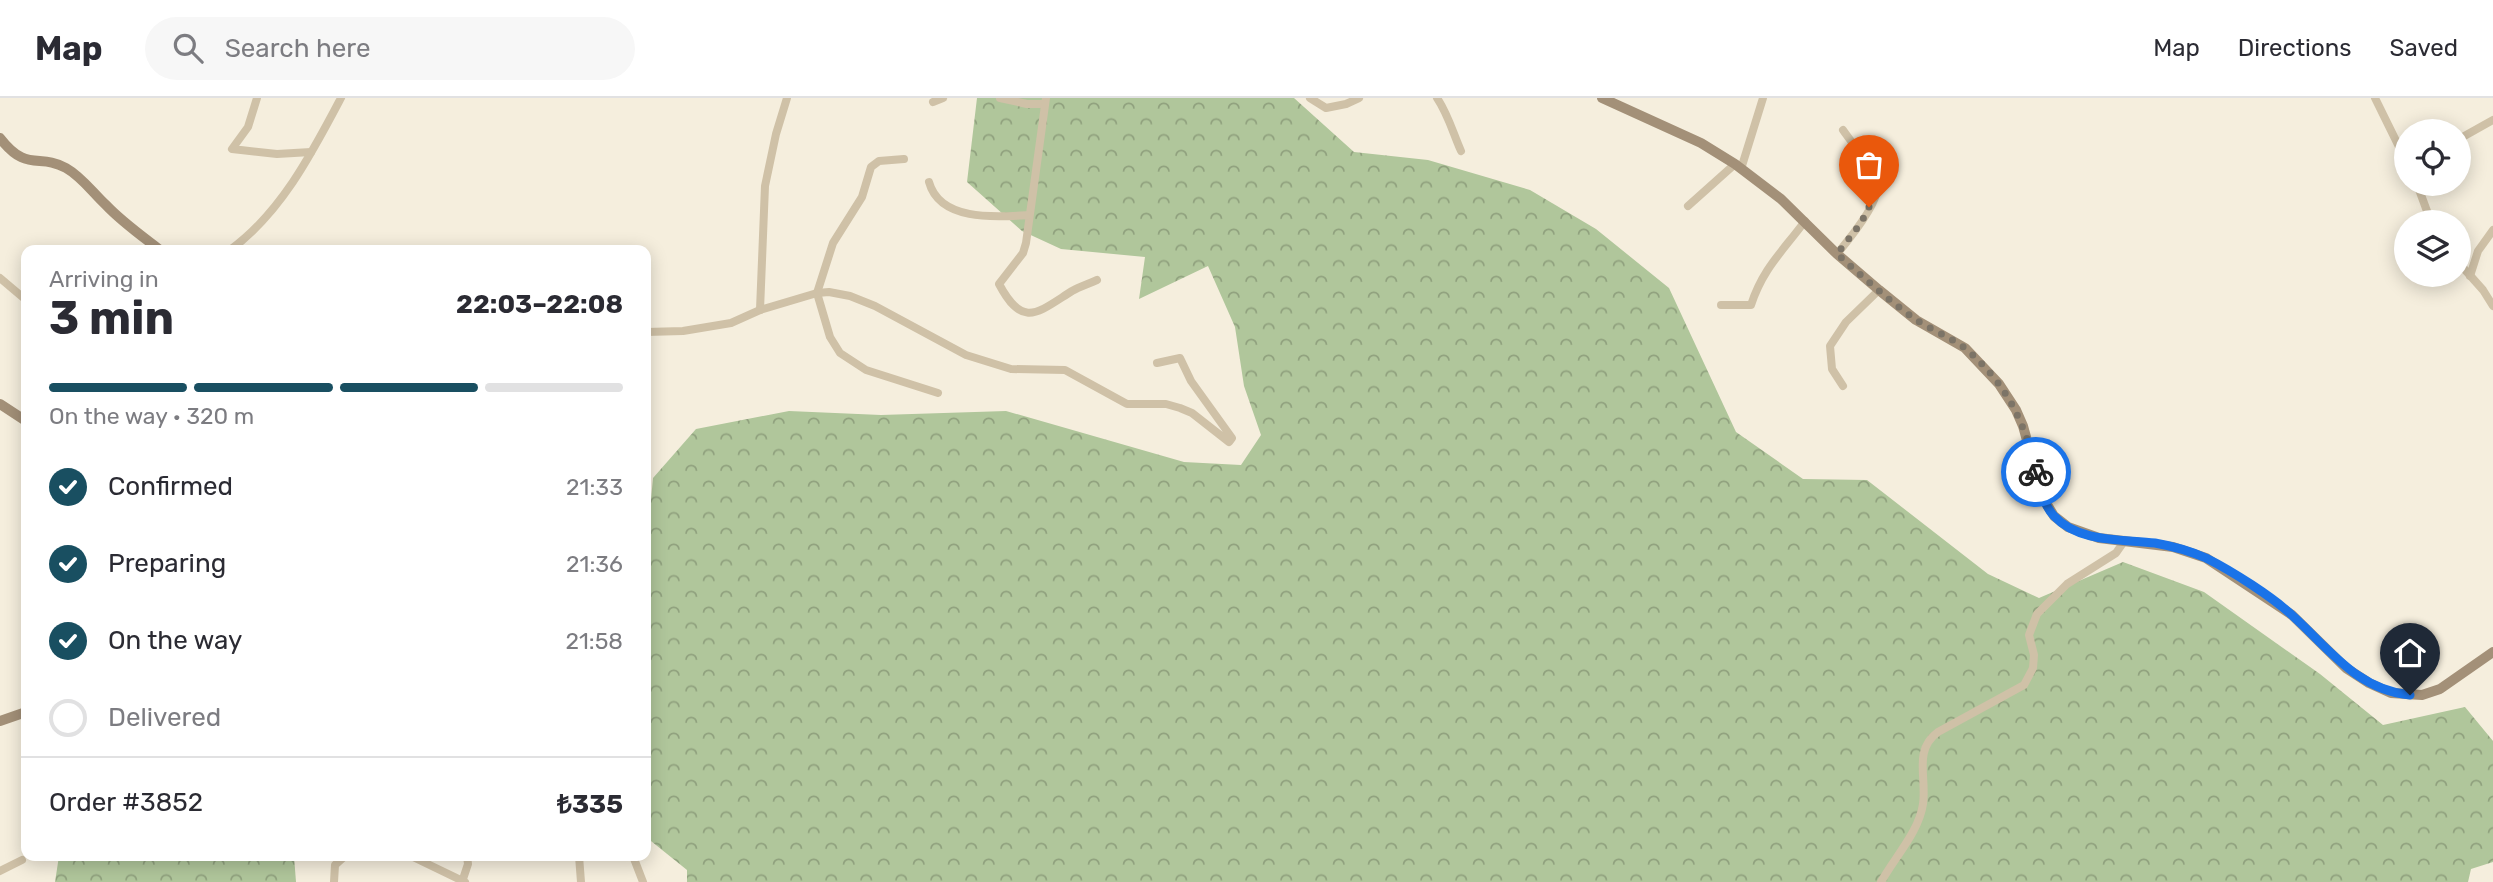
<!DOCTYPE html>
<html lang="en">
<head>
<meta charset="utf-8">
<style>
  :root { --surface:#fff; --page:#f7f7f7; --text:#2b2b33; --muted:#7c7c81; --line:#e1e1e2; --accent:#194f61 }
  body { margin:0; font-family:Rubik,sans-serif; background:var(--page); color:var(--text); height:100vh; display:flex; flex-direction:column; font-size:26px; white-space:nowrap }
  * { box-sizing:border-box; margin:0 }
  p { font-size:23px; color:var(--muted) }
  .icon { flex:none; width:38px; height:38px; fill:none; stroke:currentColor; stroke-width:2; stroke-linecap:round; stroke-linejoin:round }
  .map { position:relative; flex:1; overflow:hidden }
  .details { position:absolute; left:21px; top:147px; width:630px; height:616px; display:flex; flex-direction:column; background:var(--surface); border-radius:14px; box-shadow:0 4px 18px #0003 }
  .details>* { flex:none }
  .tools { position:absolute; left:2394px; top:21px; display:grid; gap:14px }
  .tools a { display:grid; place-items:center; width:77px; height:77px; border-radius:50%; background:var(--surface); box-shadow:0 4px 18px #0003; font-size:35px }
  .pin { position:absolute; display:grid; place-items:center; width:60px; height:60px; color:#fff; margin:-72px -30px; border-radius:50% 50% 50% 0; rotate:-45deg; box-shadow:0 0 7px #0007 }
  .pin .icon { rotate:45deg }
  .courier { position:absolute; display:grid; place-items:center; width:70px; height:70px; margin:-35px; border:5px solid #1a73e8; border-radius:50%; background:#fff; color:#222; box-shadow:0 2px 9px #0007 }
  .headline em { font-style:normal; font-weight:700 }
  .headline div { display:flex; flex-direction:column-reverse }
  .headline { display:flex; align-items:center; justify-content:space-between; height:119px; padding:0 28px }
  h1 { font-size:46px; font-weight:700; line-height:52px }
  .bar { display:grid; grid-template-columns:repeat(4,1fr); gap:10px 7px; align-content:center; height:84px; padding:0 28px }
  .bar i { height:9px; border-radius:5px; background:var(--line) }
  .bar .selected { background:var(--accent) }
  .bar p { grid-column:span 4 }
  .line { display:flex; align-items:center; gap:18px; padding:0 28px; border-top:2px solid var(--line) }
  .line div { flex:1 }
  ol { padding:0 28px; list-style:none }
  li { display:flex; align-items:center; gap:21px; height:77px }
  li p { margin-inline-start:auto }
  li .icon { padding:7px; border-radius:50%; background:var(--accent); color:#fff; stroke-width:4 }
  li:last-child { color:var(--muted) }
  li i { width:38px; height:38px; border:4px solid var(--line); border-radius:50% }
  header { display:flex; align-items:center; gap:42px; box-sizing:border-box; height:98px; padding:0 35px; background:var(--surface); border-bottom:2px solid var(--line) }
  header strong { font-size:33px }
  nav { display:flex; gap:38px; margin-inline-start:auto; font-size:24px }
  .search { width:490px; height:63px; background:var(--page); display:flex; align-items:center; gap:18px; box-sizing:border-box; padding:0 24px; border-radius:38px; color:var(--muted); font-size:26px }
  .map>svg:first-child { display:block }
</style>
</head>
<body>
<header>
<strong>Map</strong>
<div class="search"><svg class="icon" aria-label="search" viewBox="0 0 24 24"><circle cx="10" cy="10" r="6"/><path d="M15 15l6 6"/></svg>Search here</div>
<nav><a>Map</a><a>Directions</a><a>Saved</a></nav>
</header>
<div class="map">
<svg width="2493" height="784" viewBox="0 0 2493 784">
  <defs>
    <pattern id="forest-crowns" width="20" height="18" patternUnits="userSpaceOnUse" patternTransform="scale(1.75)"><rect width="20" height="18" fill="#b0c69b"/><path d="M2 6a3 3 0 1 1 6 0M12 15a3 3 0 1 1 6 0" fill="none" stroke="#90a17e"/></pattern>
  </defs>
  <rect width="100%" height="100%" fill="#f5eedd"/>
  <g fill="url(#forest-crowns)">
    <polygon points="977,0 1294,0 1354,54 1428,62 1530,92 1596,131 1669,190 1736,334 1803,381 1867,382 1988,476 2039,500 2123,464 2204,494 2320,576 2383,627 2465,609 2493,643 2493,764 2471,771 2468,784 687,784 687,772 646,739 646,425 649,423 653,380 696,331 789,313 881,317 1006,313 1184,364 1241,367 1261,337 1244,288 1235,229 1208,168 1139,201 1145,159 1061,151 1022,133 967,84"/>
    <polygon points="59,758 294,758 296,784 55,784"/>
  </g>
  <g fill="none" stroke-linecap="round" stroke-linejoin="round">
    <g stroke="#cfc1a7" stroke-width="8">
      <polyline points="257,0 248,29 232,51 277,56 311,54"/>
      <polyline points="1000,0 1027,6 1045,6"/>
      <path d="M1046 0 1026 145 1023 155 999 186C1023 231 1037 215 1072 193 1079 189 1088 186 1097 182"/>
      <polyline points="1310,0 1326,10 1346,6 1359,0"/>
      <path d="M1437 0C1448 16 1453 35 1461 53"/>
      <polyline points="2375,0 2406,63"/>
      <polyline points="933,4 943,0"/>
      <polyline points="2459,41 2493,22"/>
      <polyline points="904,61 879,63 871,69 862,99 833,145 817,195 830,239 840,255 866,272 938,295"/>
      <polyline points="1741,71 1763,0"/>
      <path d="M929 84C940 124 997 119 1029 117"/>
      <polyline points="2417,86 2431,124"/>
      <polyline points="1688,108 1735,66"/>
      <path d="M230 152C281 115 312 55 341 0"/>
      <path d="M1837 156C1847 144 1881 103 1877 87 1872 68 1854 48 1843 32"/>
      <polyline points="2459,165 2483,192 2493,208"/>
      <polyline points="2470,178 2478,153 2493,132"/>
      <polyline points="0,180 26,202"/>
      <path d="M1721 207H1751C1763 170 1783 153 1805 123"/>
      <polyline points="760,212 765,88 776,36 787,0"/>
      <polyline points="646,234 683,233 731,225 760,212 817,195 829,194 850,198 875,208 966,257 1011,271 1065,272 1127,306 1166,306 1180,310 1192,315 1229,344 1232,340 1191,283 1180,260 1157,265"/>
      <polyline points="1843,288 1832,271 1830,248 1846,224 1879,192"/>
      <polyline points="411,758 465,784"/>
      <polyline points="579,758 581,784"/>
      <polyline points="633,758 643,784"/>
      <polyline points="0,773 22,762"/>
      <polyline points="334,784 335,767 345,758"/>
      <polyline points="462,784 468,766 467,758"/>
      <path d="M1881 784C1894 760 1919 734 1923 706 1927 680 1913 652 1938 634L2024 587 2033 570 2034 557 2029 537 2037 516 2067 486 2116 455 2125 442"/>
    </g>
    <g stroke="#a39078" stroke-width="10">
      <polyline points="1602,0 1701,45 1735,66 1781,101 1837,156 1879,192 1916,222 1965,250 1999,286 2016,312 2023,328 2043,400 2054,418 2068,429 2099,440 2173,449 2206,460 2292,517 2346,570 2369,585 2391,595 2422,597 2440,591 2493,554"/>
      <path d="M0 40C27 75 39 55 66 70 82 79 93 95 106 107 122 124 142 138 160 152"/>
      <polyline points="0,306 26,323"/>
      <polyline points="0,623 26,614"/>
    </g>
  </g>
  <g fill="none" stroke-linecap="round" stroke-linejoin="round">
    <path stroke="#7c7467" stroke-width="7" stroke-dasharray="0 12.6" d="M1869 109 1861 125 1837 156C1862 178 1888 202 1915 221 1931 232 1951 239 1966 251 2006 285 2025 324 2036 374"/>
    <path stroke="#1a73e8" stroke-width="9" d="M2036 374C2040 390 2043 406 2054 418 2079 445 2122 441 2155 445 2172 448 2190 453 2206 460 2232 473 2273 499 2294 519 2330 552 2358 592 2410 597"/>
  </g>
</svg>
<div class="tools">
<a><svg class="icon" aria-label="locate" viewBox="0 0 24 24"><circle cx="12" cy="12" r="6"/><path d="M12 2v4M12 18v4M2 12h4M18 12h4"/></svg></a>
<a><svg class="icon" aria-label="layers" viewBox="0 0 24 24"><path d="M12 4l9 5-9 5-9-5zM3 14l9 5 9-5"/></svg></a>
</div>
<div class="pin" style="left:1869px;top:109px;background:#ea580c"><svg class="icon" aria-label="bag" viewBox="0 0 24 24"><path d="M5 8h14l-1 12H6zM9 8a3 3 0 0 1 6 0"/></svg></div>
<div class="pin" style="left:2410px;top:597px;background:#1f2937"><svg class="icon" aria-label="home" viewBox="0 0 24 24"><path d="M3 11l9-7 9 7M6 9v11h12V9"/></svg></div>
<div class="courier" style="left:2036px;top:374px"><svg class="icon" aria-label="bike" viewBox="0 0 24 24"><circle cx="6" cy="16" r="4"/><circle cx="18" cy="16" r="4"/><path d="M6 16l4-8h5l3 8M10 8l3 8H6M13 5h3"/></svg></div>
<section class="details">
<div class="headline"><div><h1>3 min</h1><p>Arriving in</p></div><em>22:03–22:08</em></div>
<div class="bar"><i class="selected"></i><i class="selected"></i><i class="selected"></i><i></i><p>On the way · 320 m</p></div>
<ol>
<li><svg class="icon" aria-label="check" viewBox="0 0 24 24"><path d="M5 12l5 5 9-10"/></svg>Confirmed<p>21:33</p></li>
<li><svg class="icon" aria-label="check" viewBox="0 0 24 24"><path d="M5 12l5 5 9-10"/></svg>Preparing<p>21:36</p></li>
<li><svg class="icon" aria-label="check" viewBox="0 0 24 24"><path d="M5 12l5 5 9-10"/></svg>On the way<p>21:58</p></li>
<li><i></i>Delivered</li>
</ol>
<div class="line" style="height:91px"><div>Order #3852</div><b>₺335</b></div>
</section>
</div>
</body>
</html>
